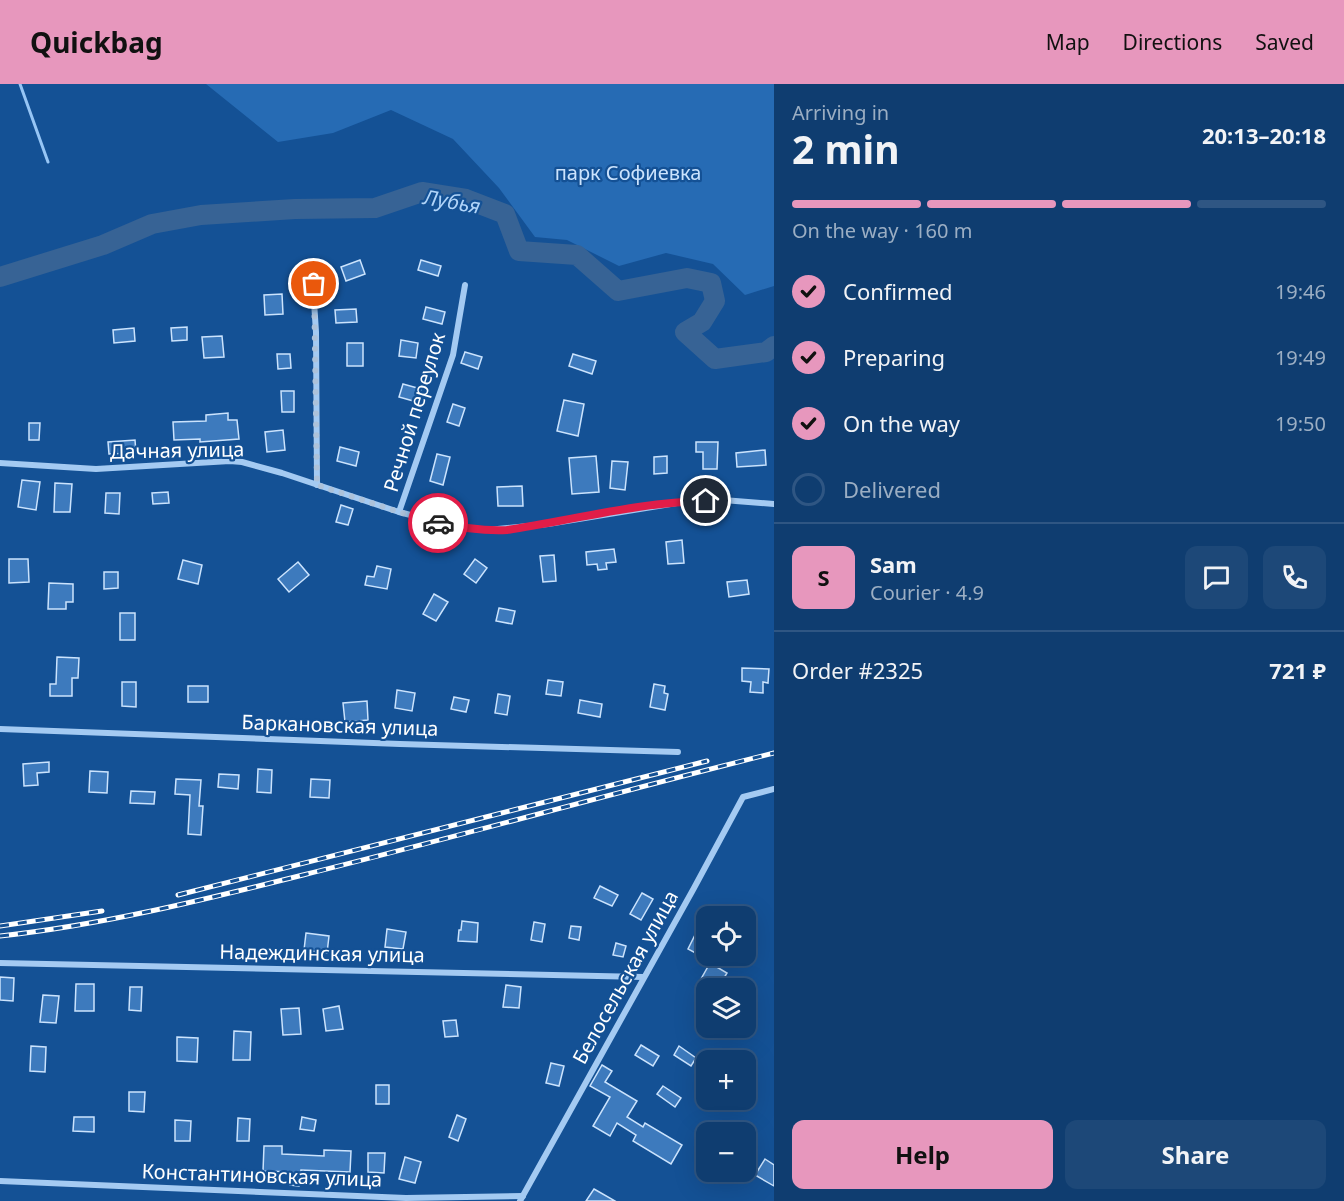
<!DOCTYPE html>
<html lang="en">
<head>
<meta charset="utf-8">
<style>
  :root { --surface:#0f3d70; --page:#1d4878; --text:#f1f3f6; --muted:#9baec3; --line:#2f5683; --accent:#e797bd }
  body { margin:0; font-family:"Noto Sans",sans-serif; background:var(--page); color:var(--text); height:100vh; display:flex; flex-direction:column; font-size:22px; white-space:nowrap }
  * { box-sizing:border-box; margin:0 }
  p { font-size:20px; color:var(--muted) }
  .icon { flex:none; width:33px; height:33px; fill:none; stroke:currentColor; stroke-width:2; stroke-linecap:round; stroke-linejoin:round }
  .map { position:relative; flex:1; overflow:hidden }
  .side { display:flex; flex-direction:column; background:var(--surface); width:570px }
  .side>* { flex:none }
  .fabs { position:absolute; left:696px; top:822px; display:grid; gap:12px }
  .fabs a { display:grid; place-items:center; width:60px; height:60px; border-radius:12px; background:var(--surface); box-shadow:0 6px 24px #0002,0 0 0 2px var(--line); font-size:30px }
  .pin { position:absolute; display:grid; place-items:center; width:51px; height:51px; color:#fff; margin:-26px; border:3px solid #fff; border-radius:50%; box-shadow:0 2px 6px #0007 }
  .courier { position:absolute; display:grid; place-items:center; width:60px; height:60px; margin:-30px; border:4px solid #e11d48; border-radius:50%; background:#fff; color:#222; box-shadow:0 2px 8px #0007 }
  .head em { font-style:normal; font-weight:700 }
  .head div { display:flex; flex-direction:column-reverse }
  .head { display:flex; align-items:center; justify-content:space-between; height:102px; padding:0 18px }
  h1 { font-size:39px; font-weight:700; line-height:45px }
  .bar { display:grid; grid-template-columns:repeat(4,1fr); gap:9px 6px; align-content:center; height:72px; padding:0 18px }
  .bar i { height:8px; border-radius:4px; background:var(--line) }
  .bar .selected { background:var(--accent) }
  .bar p { grid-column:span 4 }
  .line { display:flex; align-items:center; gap:15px; padding:0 18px; border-top:2px solid var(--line) }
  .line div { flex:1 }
  .round { display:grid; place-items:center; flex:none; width:63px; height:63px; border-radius:12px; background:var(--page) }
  ol { padding:0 18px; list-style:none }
  li { display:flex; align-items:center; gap:18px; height:66px }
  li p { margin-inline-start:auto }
  li .icon { padding:6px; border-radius:50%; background:var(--accent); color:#111; stroke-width:4 }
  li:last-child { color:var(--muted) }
  li i { width:33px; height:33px; border:3px solid var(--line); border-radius:50% }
  .button { display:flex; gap:12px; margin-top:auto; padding:12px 18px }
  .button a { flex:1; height:69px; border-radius:12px; background:var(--accent); color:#111; font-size:24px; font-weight:700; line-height:69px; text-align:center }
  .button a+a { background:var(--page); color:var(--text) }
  header { display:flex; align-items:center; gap:36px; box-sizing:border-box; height:84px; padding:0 30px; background:var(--accent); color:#111 }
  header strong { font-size:28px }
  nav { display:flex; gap:33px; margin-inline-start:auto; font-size:21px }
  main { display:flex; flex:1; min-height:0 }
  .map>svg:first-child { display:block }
</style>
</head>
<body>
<header>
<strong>Quickbag</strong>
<nav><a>Map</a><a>Directions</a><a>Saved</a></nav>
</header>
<main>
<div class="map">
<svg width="774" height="1117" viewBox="0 0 774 1117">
  <rect width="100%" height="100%" fill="#145195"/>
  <polygon fill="#266bb4" points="206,0 774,0 774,202 745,211 713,180 666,169 619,182 567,156 535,153 499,104 453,55 391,26 333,49 278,58"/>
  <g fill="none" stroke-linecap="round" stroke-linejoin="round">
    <polyline stroke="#96c5f5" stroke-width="3" points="20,0 48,78"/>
    <polyline stroke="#376395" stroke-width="20" points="0,193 103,161 152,140 201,131 295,125 375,124 422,108 466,115 505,130 519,167 577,171 618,207 687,194 711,199 715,217 702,238 685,248 715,275 766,268 774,262"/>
  </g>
  <g fill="#3d7abd" stroke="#cbe3fd" stroke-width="1.5">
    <polygon points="360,176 365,190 346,197 341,183"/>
    <polygon points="421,176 441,182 438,192 418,186"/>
    <polygon points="298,183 309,183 307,187 307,197 299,198"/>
    <polygon points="282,210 283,230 265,231 264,211"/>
    <polygon points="426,223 445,228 442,240 423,235"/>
    <polygon points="356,225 357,238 336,239 335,226"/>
    <polygon points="187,243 187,256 172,257 171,244"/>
    <polygon points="134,244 135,257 114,259 113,246"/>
    <polygon points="222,252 224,273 204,274 202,253"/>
    <polygon points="401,256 418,259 416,274 399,272"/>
    <rect x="347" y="259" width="16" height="23"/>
    <polygon points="465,268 482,273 478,285 461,279"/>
    <polygon points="277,270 290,270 291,284 278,285"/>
    <polygon points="573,270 596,277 592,290 569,282"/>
    <polygon points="403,300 421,305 417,318 399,313"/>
    <polygon points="281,307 294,307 294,328 282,328"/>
    <polygon points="564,316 584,320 578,352 557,347"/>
    <polygon points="453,320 465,324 459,342 447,338"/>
    <polygon points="228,329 228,336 237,336 239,355 200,358 200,355 174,356 173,338 206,337 206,331"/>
    <polygon points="29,339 40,339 39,356 29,356"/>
    <polygon points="283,346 285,366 267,368 265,348"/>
    <polygon points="135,356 136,369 109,370 108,358"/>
    <polygon points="696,358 718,358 717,385 703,385 703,368 696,368"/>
    <polygon points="340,363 359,368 356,382 337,377"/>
    <polygon points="765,366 766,381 737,383 736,369"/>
    <polygon points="437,370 450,373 443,401 430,397"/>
    <polygon points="596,372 599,408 572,410 569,374"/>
    <polygon points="667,372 667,389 654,390 654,373"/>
    <polygon points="612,377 628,378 625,406 610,404"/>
    <polygon points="22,396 40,398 36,426 18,423"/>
    <polygon points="55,399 72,400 70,428 54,428"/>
    <polygon points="522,402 523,422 498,422 497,403"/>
    <polygon points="168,408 169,419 153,420 152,409"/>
    <polygon points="106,409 120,409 119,430 105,429"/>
    <polygon points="341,421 353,425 348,441 336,438"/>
    <polygon points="682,456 684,479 668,480 666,458"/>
    <polygon points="614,465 616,478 606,479 607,485 598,486 597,480 587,481 586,468"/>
    <polygon points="554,471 556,497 543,498 540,472"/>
    <polygon points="9,475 28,475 29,498 9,499"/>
    <polygon points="475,475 487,484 476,499 464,490"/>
    <polygon points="183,476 202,481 198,500 178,495"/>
    <polygon points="298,478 309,491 289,508 278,495"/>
    <polygon points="377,482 391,485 387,505 365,501 367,492 374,493"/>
    <polygon points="104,488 118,488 118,504 104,505"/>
    <polygon points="747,496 749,510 729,513 727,498"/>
    <polygon points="49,499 73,500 73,518 66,518 66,525 48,525"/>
    <polygon points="434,510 448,518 436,537 423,530"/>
    <polygon points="499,524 515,527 512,540 496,537"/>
    <rect x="120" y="529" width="15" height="27"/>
    <polygon points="57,573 79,574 78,594 72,594 72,612 50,612 50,600 56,600"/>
    <polygon points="742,584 769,585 768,599 763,598 763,609 750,608 751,598 742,597"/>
    <polygon points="548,596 563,598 561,612 546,610"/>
    <polygon points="122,598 136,598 136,623 122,622"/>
    <polygon points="654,600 665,602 664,609 668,610 665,626 650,623"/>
    <rect x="188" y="602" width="20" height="16"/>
    <polygon points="397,606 415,609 412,627 395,624"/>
    <polygon points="498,610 510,612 507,631 495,629"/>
    <polygon points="454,613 469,616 466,628 451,625"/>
    <polygon points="580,616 602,620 600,633 578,629"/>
    <polygon points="367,617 368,636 345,638 343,619"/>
    <polygon points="49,678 49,688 37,689 38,701 24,702 23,680"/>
    <polygon points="258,685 272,686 271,709 257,708"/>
    <polygon points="90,687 108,688 107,709 89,708"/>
    <polygon points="219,690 239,691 238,705 218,703"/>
    <polygon points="176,695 201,696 199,722 203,722 201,751 188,750 190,711 175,710"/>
    <polygon points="311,695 330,696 329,714 310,713"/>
    <polygon points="131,707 155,708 154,720 130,719"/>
    <polygon points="600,802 618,811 612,822 594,814"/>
    <polygon points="642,809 653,815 641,836 630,830"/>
    <polygon points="462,837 478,839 477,858 458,857 459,846 461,846"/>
    <polygon points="534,838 545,840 542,858 531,856"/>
    <polygon points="571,842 581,843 579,856 569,854"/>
    <polygon points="387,845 406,848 403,865 385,863"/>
    <polygon points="306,849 329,852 327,869 304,866"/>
    <polygon points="696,849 706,854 706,861 701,872 688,865"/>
    <polygon points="616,859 626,862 623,873 613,871"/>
    <polygon points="710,879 727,889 718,904 701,895"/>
    <polygon points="0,893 14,894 13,917 0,916"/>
    <polygon points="76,900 94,900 94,927 75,927"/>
    <polygon points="506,901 521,903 519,924 503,923"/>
    <polygon points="130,903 142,903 141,927 129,926"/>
    <polygon points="43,911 59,912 56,939 40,938"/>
    <polygon points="339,922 343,945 326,947 323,925"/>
    <polygon points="299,924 301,950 283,951 281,925"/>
    <polygon points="456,936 458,952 445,953 443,937"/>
    <polygon points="234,947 251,948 250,976 233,976"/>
    <polygon points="177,953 198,954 197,978 177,977"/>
    <polygon points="641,961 659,972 653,982 635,971"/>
    <polygon points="31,962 46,963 45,988 30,987"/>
    <polygon points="679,962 696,974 691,982 674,971"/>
    <polygon points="551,979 564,982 559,1002 546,999"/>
    <polygon points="602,981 612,987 605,998 637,1017 627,1033 643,1043 645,1039 682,1061 671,1080 633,1057 636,1051 617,1039 610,1052 593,1042 610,1013 590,1002"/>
    <rect x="376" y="1001" width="13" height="19"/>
    <polygon points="663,1002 681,1014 675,1023 657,1010"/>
    <polygon points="129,1008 145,1008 144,1028 129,1027"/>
    <polygon points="718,1016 744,1016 738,1026"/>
    <polygon points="457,1031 466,1035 458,1057 449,1053"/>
    <polygon points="74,1033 94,1033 94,1048 73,1047"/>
    <polygon points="302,1033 316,1036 314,1047 300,1045"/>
    <polygon points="238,1034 250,1035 249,1057 237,1057"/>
    <polygon points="175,1036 191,1037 190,1057 175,1057"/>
    <polygon points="264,1062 282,1062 282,1070 324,1072 324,1066 351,1067 350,1088 301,1086 299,1102 290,1101 292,1088 263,1087"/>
    <polygon points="368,1069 385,1069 384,1089 368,1088"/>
    <polygon points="405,1073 421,1078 415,1099 399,1095"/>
    <polygon points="765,1075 774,1081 774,1102 755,1091"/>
    <polygon points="696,1088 726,1088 721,1099"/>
    <polygon points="594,1105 615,1117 586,1117"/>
  </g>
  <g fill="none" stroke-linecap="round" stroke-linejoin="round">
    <g stroke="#a4caf2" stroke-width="6">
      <polyline points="312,187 316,248 317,401"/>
      <polyline points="0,379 96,385 230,377 242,378 282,389 399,428 460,444 488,446 548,440 689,417 723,416 774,420"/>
      <polyline points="399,428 453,271 465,201"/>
      <polyline points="0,645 400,660 678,668"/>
      <polyline points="0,879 643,893"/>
      <polyline points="0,1097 406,1114 523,1112"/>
      <polyline points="520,1117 694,804 743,713 774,705"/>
    </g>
    <defs>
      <g id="rail">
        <polyline points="178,811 707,677"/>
        <polyline points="0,842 102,827"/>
        <path d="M0 852C102 841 203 816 303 791 460 752 617 708 774 669"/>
      </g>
    </defs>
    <use href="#rail" stroke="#fff" stroke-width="5"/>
    <use href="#rail" stroke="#145195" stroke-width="3" stroke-dasharray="9" stroke-linecap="butt"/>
  </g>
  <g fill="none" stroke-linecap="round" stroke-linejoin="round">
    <polyline stroke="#adc2da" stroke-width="6" stroke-dasharray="0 10.8" points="314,200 317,401 399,428 438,439"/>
    <path stroke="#e11d48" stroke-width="8" d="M438 439C461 444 483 447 507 446 573 436 640 418 706 417"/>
  </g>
  <g text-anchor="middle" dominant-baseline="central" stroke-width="4.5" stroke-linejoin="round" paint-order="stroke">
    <g font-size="20" fill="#cbe3fd" stroke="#145195">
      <text x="628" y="88">парк Софиевка</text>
    </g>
    <g font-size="20" fill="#fff" stroke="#145195">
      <text transform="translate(414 328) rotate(-73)">Речной переулок</text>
      <text transform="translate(177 366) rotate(-1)">Дачная улица</text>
      <text transform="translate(340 641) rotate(2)">Баркановская улица</text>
      <text transform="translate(322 869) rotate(1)">Надеждинская улица</text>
      <text transform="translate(625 893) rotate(-61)">Белосельская улица</text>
      <text transform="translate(262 1091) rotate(2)">Константиновская улица</text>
    </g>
    <g font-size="21" font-style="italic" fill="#b0d4f9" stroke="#145195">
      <text transform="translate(452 117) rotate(10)">Лубья</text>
    </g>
  </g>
</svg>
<div class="fabs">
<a><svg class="icon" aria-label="locate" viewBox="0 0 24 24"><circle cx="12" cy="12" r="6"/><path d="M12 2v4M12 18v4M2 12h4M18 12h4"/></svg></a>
<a><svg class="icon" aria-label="layers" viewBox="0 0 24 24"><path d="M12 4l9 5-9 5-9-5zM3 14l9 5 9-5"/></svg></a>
<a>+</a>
<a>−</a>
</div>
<div class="pin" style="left:314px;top:200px;background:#ea580c"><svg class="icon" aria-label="bag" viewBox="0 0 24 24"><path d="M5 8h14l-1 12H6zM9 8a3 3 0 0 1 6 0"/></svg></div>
<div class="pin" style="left:706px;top:417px;background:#1f2937"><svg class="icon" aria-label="home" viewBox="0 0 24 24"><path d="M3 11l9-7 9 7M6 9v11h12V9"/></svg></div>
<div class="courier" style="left:438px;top:439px"><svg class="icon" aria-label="car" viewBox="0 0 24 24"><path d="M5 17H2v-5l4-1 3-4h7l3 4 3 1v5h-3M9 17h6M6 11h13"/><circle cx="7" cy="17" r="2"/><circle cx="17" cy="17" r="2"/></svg></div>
</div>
<section class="side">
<div class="head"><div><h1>2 min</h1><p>Arriving in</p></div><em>20:13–20:18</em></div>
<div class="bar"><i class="selected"></i><i class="selected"></i><i class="selected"></i><i></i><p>On the way · 160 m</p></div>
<ol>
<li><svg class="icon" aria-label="check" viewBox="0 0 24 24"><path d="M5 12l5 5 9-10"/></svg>Confirmed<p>19:46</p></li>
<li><svg class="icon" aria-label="check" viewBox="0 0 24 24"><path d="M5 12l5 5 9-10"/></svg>Preparing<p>19:49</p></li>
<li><svg class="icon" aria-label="check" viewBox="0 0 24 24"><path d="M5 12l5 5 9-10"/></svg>On the way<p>19:50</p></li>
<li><i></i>Delivered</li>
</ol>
<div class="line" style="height:108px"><b class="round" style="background:var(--accent);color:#111">S</b><div><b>Sam</b><p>Courier · 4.9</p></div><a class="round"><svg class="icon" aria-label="chat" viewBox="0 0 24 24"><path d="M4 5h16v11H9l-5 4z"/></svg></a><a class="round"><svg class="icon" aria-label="phone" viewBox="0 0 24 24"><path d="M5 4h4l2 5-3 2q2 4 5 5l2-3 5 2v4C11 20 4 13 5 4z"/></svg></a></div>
<div class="line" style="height:78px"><div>Order #2325</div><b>721 ₽</b></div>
<div class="button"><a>Help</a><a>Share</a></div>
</section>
</main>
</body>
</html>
